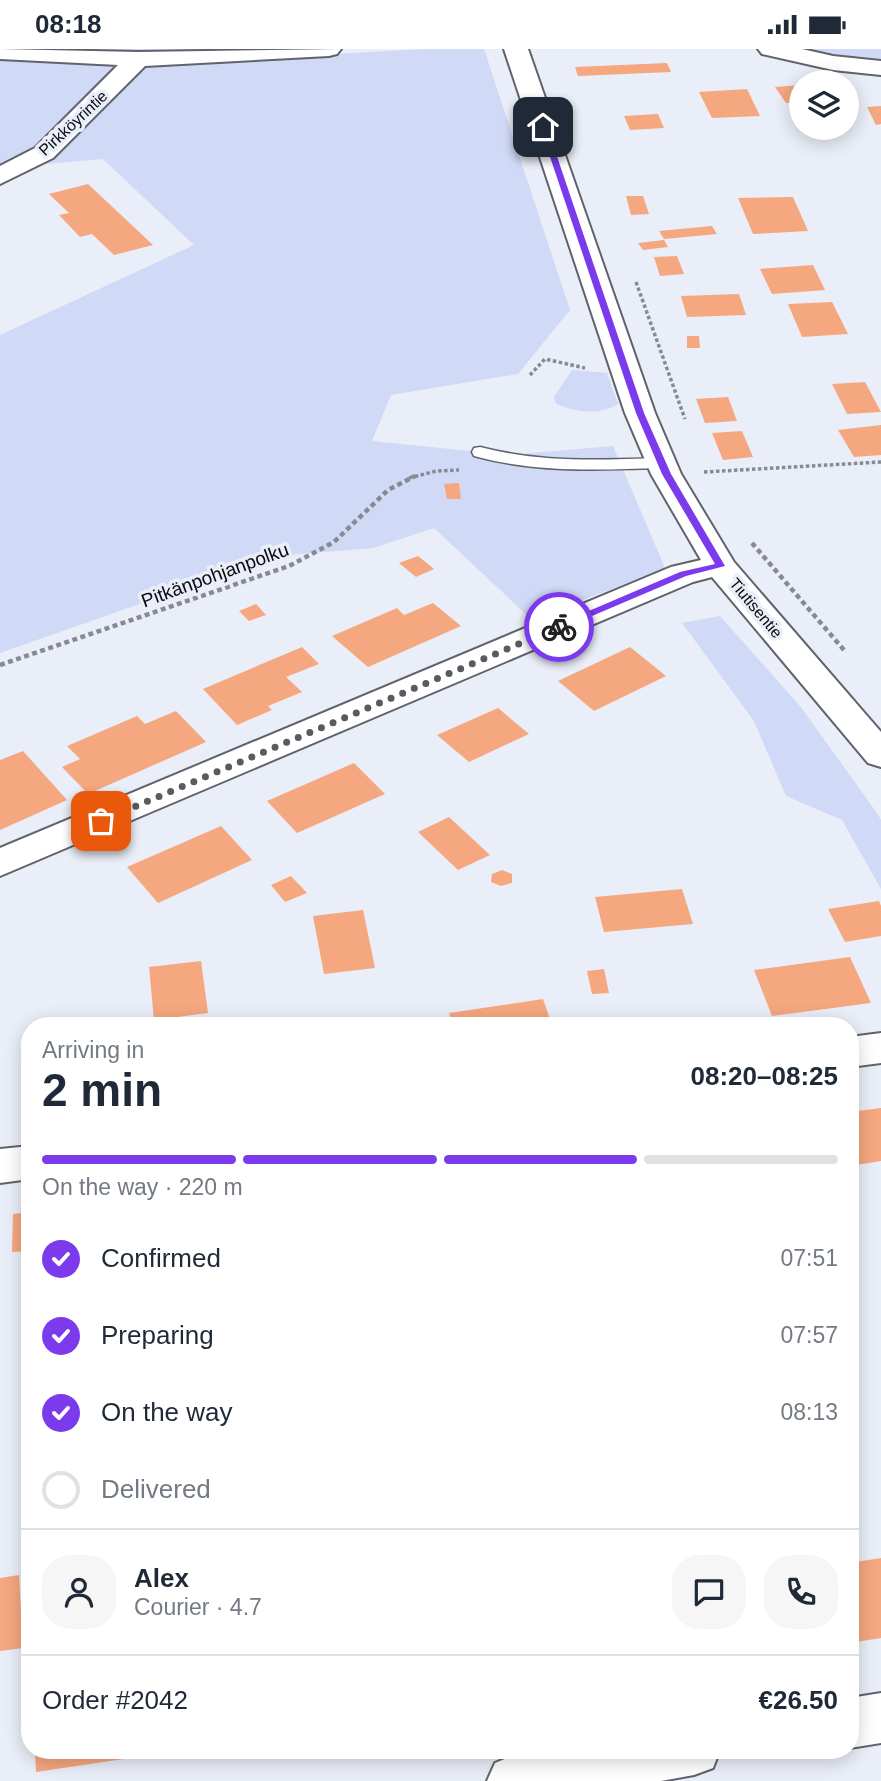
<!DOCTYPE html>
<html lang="en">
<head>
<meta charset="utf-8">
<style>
  :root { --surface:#fff; --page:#f6f6f7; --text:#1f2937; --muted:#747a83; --line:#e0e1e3; --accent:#7c3aed }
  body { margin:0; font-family:Arial,sans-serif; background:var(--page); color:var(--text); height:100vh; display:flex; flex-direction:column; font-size:26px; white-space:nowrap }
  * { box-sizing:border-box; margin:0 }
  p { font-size:23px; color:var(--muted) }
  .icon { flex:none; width:38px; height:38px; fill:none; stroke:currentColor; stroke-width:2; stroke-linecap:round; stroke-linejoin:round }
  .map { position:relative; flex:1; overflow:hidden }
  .sheet { position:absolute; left:21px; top:968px; width:838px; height:742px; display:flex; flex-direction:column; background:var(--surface); border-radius:28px; box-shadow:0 4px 18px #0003 }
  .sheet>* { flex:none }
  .controls { position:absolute; left:789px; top:21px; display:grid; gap:14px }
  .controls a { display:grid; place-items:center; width:70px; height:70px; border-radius:50%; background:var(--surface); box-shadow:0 4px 18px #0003; font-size:35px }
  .pin { position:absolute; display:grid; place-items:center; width:60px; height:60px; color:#fff; margin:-30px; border-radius:14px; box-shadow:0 4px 10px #0006 }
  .courier { position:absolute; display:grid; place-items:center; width:70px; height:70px; margin:-35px; border:5px solid #7c3aed; border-radius:50%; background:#fff; color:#222; box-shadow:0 2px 9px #0007 }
  .summary em { font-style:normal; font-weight:800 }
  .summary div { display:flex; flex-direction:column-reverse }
  .summary { display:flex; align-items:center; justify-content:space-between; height:119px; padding:0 21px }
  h1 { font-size:46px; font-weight:800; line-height:52px }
  .bar { display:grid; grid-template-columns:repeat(4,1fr); gap:10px 7px; align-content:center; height:84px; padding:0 21px }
  .bar i { height:9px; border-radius:5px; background:var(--line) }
  .bar .current { background:var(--accent) }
  .bar p { grid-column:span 4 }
  .line { display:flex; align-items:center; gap:18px; padding:0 21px; border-top:2px solid var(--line) }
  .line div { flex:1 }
  .round { display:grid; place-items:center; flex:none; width:74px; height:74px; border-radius:28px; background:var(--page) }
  ol { padding:0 21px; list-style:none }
  li { display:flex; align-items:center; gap:21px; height:77px }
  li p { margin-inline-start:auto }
  li .icon { padding:7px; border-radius:50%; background:var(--accent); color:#fff; stroke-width:4 }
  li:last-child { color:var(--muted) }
  li i { width:38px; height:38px; border:4px solid var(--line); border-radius:50% }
  .status { display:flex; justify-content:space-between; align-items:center; height:49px; padding:0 35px; background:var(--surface); direction:ltr }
  .status svg { height:19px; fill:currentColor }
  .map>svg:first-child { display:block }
</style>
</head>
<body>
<div class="status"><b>08:18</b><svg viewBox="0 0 49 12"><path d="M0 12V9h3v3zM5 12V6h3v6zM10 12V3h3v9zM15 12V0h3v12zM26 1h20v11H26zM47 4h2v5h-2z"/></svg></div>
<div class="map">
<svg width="881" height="1732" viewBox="0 0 881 1732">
  <rect width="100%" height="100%" fill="#eaeef8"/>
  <g fill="#d0d9f6">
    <polygon points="0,0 225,0 226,11 425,0 484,0 570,261 518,325 391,346 372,392 509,406 613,397 665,519 532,571 434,479 373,499 277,507 0,604 0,286 194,196 103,110 0,119"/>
    <polygon points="794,0 881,0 881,13 841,10"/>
    <path d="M572 321 607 324 618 355C597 367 578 363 556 355L554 348Z"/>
    <polygon points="720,567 800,657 877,764 881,771 881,840 842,771 786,747 754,672 682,574"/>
  </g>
  <g fill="#f5a77f">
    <polygon points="667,14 671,23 578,27 575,18"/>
    <polygon points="802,36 802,53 786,54 775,38"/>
    <polygon points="747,40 760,67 712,69 699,43"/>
    <polygon points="881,57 881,75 876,76 867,58"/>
    <polygon points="658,65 664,79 630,81 624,67"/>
    <polygon points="88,135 153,196 114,206 92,185 80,188 59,166 69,164 49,145"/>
    <polygon points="626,147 643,147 649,165 631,166"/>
    <polygon points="793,148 808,182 753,185 738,149"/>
    <polygon points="712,177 717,185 664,190 659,182"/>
    <polygon points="664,191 668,198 643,201 638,194"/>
    <polygon points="677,207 684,225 660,227 654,208"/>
    <polygon points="813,216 825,241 772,245 760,220"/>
    <polygon points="739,245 746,266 687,268 681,247"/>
    <polygon points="832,253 848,285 802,288 788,255"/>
    <polygon points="687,287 699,287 700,299 687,299"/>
    <polygon points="865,333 881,363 847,365 832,335"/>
    <polygon points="728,348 737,372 705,374 696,350"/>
    <polygon points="881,376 881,406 854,408 838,381"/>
    <polygon points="742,382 753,408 723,411 712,384"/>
    <polygon points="459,434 461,450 447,450 444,435"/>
    <polygon points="418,507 434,520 416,528 399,514"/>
    <polygon points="433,554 461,577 368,618 332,587 397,559 404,566"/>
    <polygon points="256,555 266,566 249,572 239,562"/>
    <polygon points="302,598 319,615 286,628 302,643 268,657 272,661 237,676 203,640"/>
    <polygon points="630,598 666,627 594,662 558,632"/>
    <polygon points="498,659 529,685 469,713 437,686"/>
    <polygon points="176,662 206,693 88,745 62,718 80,710 67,697 137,667 145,675"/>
    <polygon points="23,702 67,751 0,781 0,711"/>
    <polygon points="354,714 385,745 297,784 267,752"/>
    <polygon points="449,768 490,806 458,821 418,783"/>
    <polygon points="221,777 252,811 158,854 127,818"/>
    <polygon points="502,821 512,825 512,834 501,837 491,833 492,825"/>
    <polygon points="291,827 307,844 285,853 271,836"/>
    <polygon points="682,840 693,875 604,883 595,848"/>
    <polygon points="879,852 881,857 881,887 845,893 828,860"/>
    <polygon points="363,861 375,919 324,925 313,867"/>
    <polygon points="850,908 871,954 772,967 754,921"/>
    <polygon points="201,912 208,964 154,971 149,918"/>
    <polygon points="604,920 609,944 592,945 587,922"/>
    <polygon points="543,950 552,976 453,976 449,964"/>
    <polygon points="881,1059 881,1112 850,1117 850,1063"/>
    <polygon points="30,1163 30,1202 12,1203 13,1165"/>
    <polygon points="881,1509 881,1589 850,1594 850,1514"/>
    <polygon points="19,1526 23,1599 0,1602 0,1529"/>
    <polygon points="35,1701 171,1701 171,1703 36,1723"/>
  </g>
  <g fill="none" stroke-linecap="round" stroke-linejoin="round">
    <defs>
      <path id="lane" d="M480 398C542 414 597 411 661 409L669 414 661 419C597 421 536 424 474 407L472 403 474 399Z"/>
      <g id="street">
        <polygon points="0,0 138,3 341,0 337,5 329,7 145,17 53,109 0,135 0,117 35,99 118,16 0,10"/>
        <polygon points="504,0 528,0 655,364 681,425 734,513 881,683 881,718 868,714 712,528 693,533 0,827 0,799 671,518 701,511 651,425 625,364"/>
        <polygon points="758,0 802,0 833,7 881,12 881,26 833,21 762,5"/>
        <polygon points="881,984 881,1014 850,1018 850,988"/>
        <polygon points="30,1097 30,1130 0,1134 0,1100"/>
        <polygon points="881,1644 881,1694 850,1699 850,1649"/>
        <polygon points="545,1701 720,1701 713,1719 694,1726 661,1732 487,1732 495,1714 514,1706"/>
      </g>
    </defs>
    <use href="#lane" stroke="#60636c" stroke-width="3"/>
    <use href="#street" stroke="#60636c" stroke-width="4"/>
    <g stroke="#888a92" stroke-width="3.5" stroke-dasharray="3.5 2.5" stroke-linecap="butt">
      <polyline points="636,233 685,370"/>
      <polyline points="530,326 545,310 585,319"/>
      <polyline points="704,423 881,413"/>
      <polyline points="409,429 436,422 459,421"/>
    </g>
    <g stroke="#888a92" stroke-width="4.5" stroke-dasharray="5 3.5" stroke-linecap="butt">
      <polyline points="752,494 844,601"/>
      <polyline points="0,616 289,517 334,493 388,441 415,427"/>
    </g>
    <use href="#lane" fill="#fff" fill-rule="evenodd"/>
    <use href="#street" fill="#fff" fill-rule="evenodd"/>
  </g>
  <polygon fill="#7c3aed" points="543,76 547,78 644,364 671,425 725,517 686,527 559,581 556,580 556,576 680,523 715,515 662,425 636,364 540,78"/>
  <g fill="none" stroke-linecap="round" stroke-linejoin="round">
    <polyline stroke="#595b61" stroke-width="7" stroke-dasharray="0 12.6" points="101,772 559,578"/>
  </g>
  <g text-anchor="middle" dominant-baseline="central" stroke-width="7" stroke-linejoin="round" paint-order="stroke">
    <g font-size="16" fill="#0b0c10" stroke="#eaeef8">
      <text transform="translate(73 74) rotate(-43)">Pirkköyrintie</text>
      <text transform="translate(756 559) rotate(50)">Tiutisentie</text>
    </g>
    <g font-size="19" fill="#0b0c10" stroke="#eaeef8">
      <text transform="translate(215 526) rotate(-20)">Pitkänpohjanpolku</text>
    </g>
  </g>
</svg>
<div class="controls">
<a><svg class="icon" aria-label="layers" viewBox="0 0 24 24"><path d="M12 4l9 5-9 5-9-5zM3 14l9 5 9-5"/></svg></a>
</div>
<div class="pin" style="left:101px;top:772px;background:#ea580c"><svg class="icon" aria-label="bag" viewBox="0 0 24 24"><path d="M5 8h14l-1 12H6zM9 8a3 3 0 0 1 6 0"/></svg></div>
<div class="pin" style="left:543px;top:78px;background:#1f2937"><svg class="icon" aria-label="home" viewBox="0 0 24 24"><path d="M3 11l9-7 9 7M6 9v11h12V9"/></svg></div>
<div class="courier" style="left:559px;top:578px"><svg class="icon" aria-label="bike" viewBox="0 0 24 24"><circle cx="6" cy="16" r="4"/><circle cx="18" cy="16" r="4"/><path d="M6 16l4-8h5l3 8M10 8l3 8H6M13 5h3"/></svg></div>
<section class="sheet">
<div class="summary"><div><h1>2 min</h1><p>Arriving in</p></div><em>08:20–08:25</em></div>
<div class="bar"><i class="current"></i><i class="current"></i><i class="current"></i><i></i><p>On the way · 220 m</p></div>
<ol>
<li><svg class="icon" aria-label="check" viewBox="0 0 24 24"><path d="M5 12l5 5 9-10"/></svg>Confirmed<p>07:51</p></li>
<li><svg class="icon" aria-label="check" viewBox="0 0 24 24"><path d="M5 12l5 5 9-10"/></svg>Preparing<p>07:57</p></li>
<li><svg class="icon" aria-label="check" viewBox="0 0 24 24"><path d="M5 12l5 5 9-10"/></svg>On the way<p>08:13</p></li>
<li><i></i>Delivered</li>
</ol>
<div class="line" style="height:126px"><a class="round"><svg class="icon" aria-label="person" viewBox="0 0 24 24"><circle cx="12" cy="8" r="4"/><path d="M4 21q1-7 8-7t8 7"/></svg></a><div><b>Alex</b><p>Courier · 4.7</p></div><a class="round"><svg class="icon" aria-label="chat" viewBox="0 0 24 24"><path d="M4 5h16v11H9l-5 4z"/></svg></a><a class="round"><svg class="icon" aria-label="phone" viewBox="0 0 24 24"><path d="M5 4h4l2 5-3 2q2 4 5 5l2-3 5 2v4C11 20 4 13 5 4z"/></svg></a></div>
<div class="line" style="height:91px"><div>Order #2042</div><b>€26.50</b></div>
</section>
</div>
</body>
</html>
